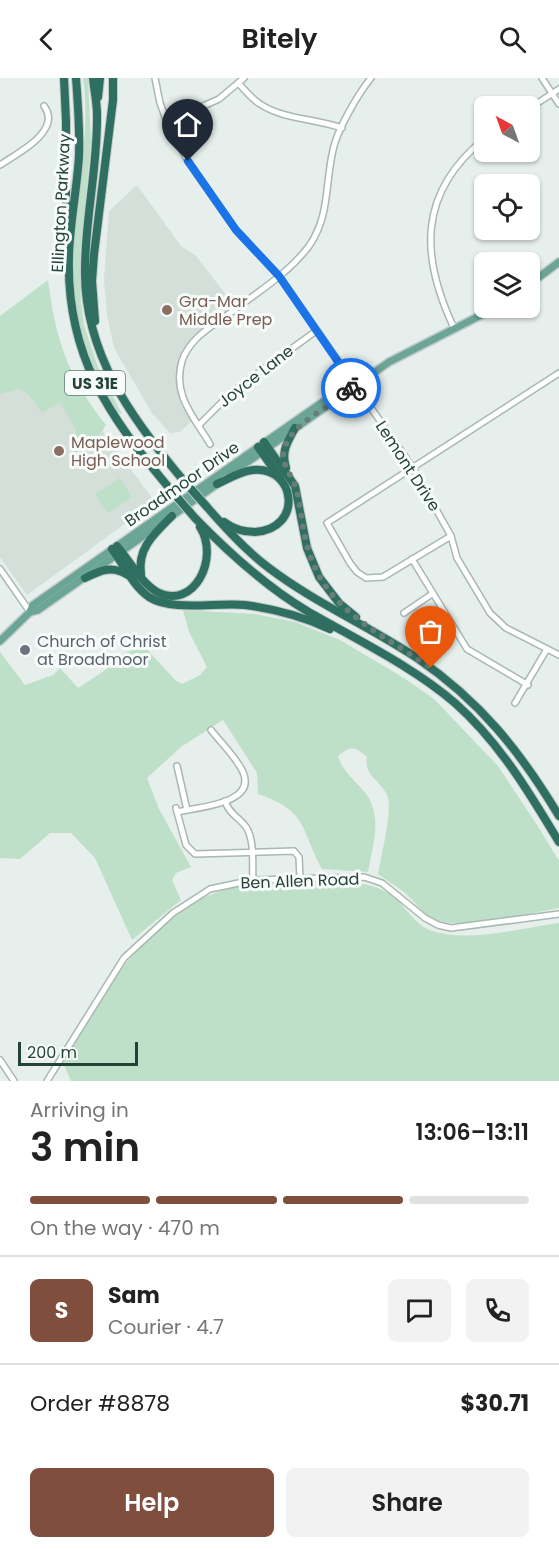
<!DOCTYPE html>
<html lang="en">
<head>
<meta charset="utf-8">
<style>
  :root { --surface:#fff; --page:#f2f2f2; --text:#222; --muted:#767676; --line:#e0e0e0; --accent:#804e3d }
  body { margin:0; font-family:Poppins,sans-serif; background:var(--page); color:var(--text); height:100vh; display:flex; flex-direction:column; font-size:22px; white-space:nowrap }
  * { box-sizing:border-box; margin:0 }
  p { font-size:20px; color:var(--muted) }
  .icon { flex:none; width:33px; height:33px; fill:none; stroke:currentColor; stroke-width:2; stroke-linecap:round; stroke-linejoin:round }
  .map { position:relative; height:1003px; overflow:hidden }
  .details { display:flex; flex-direction:column; background:var(--surface); flex:1 }
  .details>* { flex:none }
  .needle { width:39px; rotate:319deg }
  .controls { position:absolute; left:474px; top:18px; display:grid; gap:12px }
  .controls a { display:grid; place-items:center; width:66px; height:66px; border-radius:9px; background:var(--surface); box-shadow:0 2px 4px #0004; font-size:30px }
  .scale { position:absolute; left:18px; bottom:15px; width:120px; box-sizing:border-box; padding-left:6px; border:3px solid #24423a; border-top:0; font-size:16px; line-height:21px; white-space:nowrap; color:#24423a; -webkit-text-stroke:4px #f7fbf9; paint-order:stroke }
  .pin { position:absolute; display:grid; place-items:center; width:51px; height:51px; color:#fff; margin:-62px -26px; border-radius:50% 50% 50% 0; rotate:-45deg; box-shadow:0 0 6px #0007 }
  .pin .icon { rotate:45deg }
  .courier { position:absolute; display:grid; place-items:center; width:60px; height:60px; margin:-30px; border:4px solid #1a73e8; border-radius:50%; background:#fff; color:#222; box-shadow:0 2px 8px #0007 }
  .head em { font-style:normal; font-weight:600 }
  .head div { display:flex; flex-direction:column-reverse }
  .head { display:flex; align-items:center; justify-content:space-between; height:102px; padding:0 30px }
  h1 { font-size:39px; font-weight:600; line-height:45px }
  .bar { display:grid; grid-template-columns:repeat(4,1fr); gap:9px 6px; align-content:center; height:72px; padding:0 30px }
  .bar i { height:8px; border-radius:4px; background:var(--line) }
  .bar .selected { background:var(--accent) }
  .bar p { grid-column:span 4 }
  .line { display:flex; align-items:center; gap:15px; padding:0 30px; border-top:2px solid var(--line) }
  .line div { flex:1 }
  .round { display:grid; place-items:center; flex:none; width:63px; height:63px; border-radius:9px; background:var(--page) }
  .primary-button { display:flex; gap:12px; margin-top:auto; padding:12px 30px }
  .primary-button a { flex:1; height:69px; border-radius:9px; background:var(--accent); color:#fff; font-size:24px; font-weight:600; line-height:69px; text-align:center }
  .primary-button a+a { background:var(--page); color:var(--text) }
  header { display:flex; justify-content:space-between; align-items:center; height:78px; padding:0 30px; background:var(--surface); font-size:27px; font-weight:600 }
  .map>svg:first-child { display:block }
</style>
</head>
<body>
<header><svg class="icon" aria-label="back" viewBox="0 0 24 24"><path d="M15 5l-7 7 7 7"/></svg>Bitely<svg class="icon" aria-label="search" viewBox="0 0 24 24"><circle cx="10" cy="10" r="6"/><path d="M15 15l6 6"/></svg></header>
<div class="map">
<svg width="559" height="1003" viewBox="0 0 559 1003">
  <rect width="100%" height="100%" fill="#e6efeb"/>
  <g fill="#d4dfda">
    <polygon points="137,107 181,168 196,178 234,227 195,257 182,274 176,302 183,329 192,343 180,354 170,355 152,335 114,270 107,237 104,202 109,133"/>
    <polygon points="0,287 80,322 155,424 27,517 0,479"/>
  </g>
  <g fill="#bfe0c8">
    <path d="M83 0H88L91 65 80 178 81 224 84 247 98 289 122 336C109 330 102 312 96 299 83 269 75 239 73 206 69 137 93 69 83 0Z"/>
    <path d="M48 202C56 263 68 299 106 347L89 373 74 367 76 352 60 324 42 335 28 316 19 311 0 316V238Z"/>
    <polygon points="120,400 132,419 108,435 95,416"/>
    <path d="M183 532 255 536 295 544 340 562 404 600 434 621 498 688 539 750 559 783V830C529 835 457 854 431 840 420 833 414 822 404 814 396 808 386 802 378 796 381 779 392 735 388 720 384 704 363 699 367 679 354 668 351 668 338 678 342 692 353 701 363 712 384 736 373 766 368 794L322 791C300 750 308 733 258 716L257 695 223 642 181 669 147 700 159 731 191 789 176 795 172 802 181 822 132 862 95 780 71 755H50L20 781 0 780V574L25 607 53 597 60 590 78 610 104 593 122 576 144 568 176 603 182 606 200 597 207 589 189 554Z"/>
    <path d="M320 804C347 804 377 802 398 823 410 835 418 850 436 854 472 864 522 850 559 845V1003H71L63 985 118 894 152 856 197 822 231 809Z"/>
  </g>
  <g fill="none" stroke-linecap="round" stroke-linejoin="round">
    <defs>
      <g id="minor">
        <polyline points="155,0 160,25 167,44 189,85 236,152 279,198 413,390 451,458 457,480 490,535 506,550 559,577"/>
        <polyline points="542,0 559,26"/>
        <path d="M239 6C246 13 252 21 260 26 282 41 317 41 342 50"/>
        <polyline points="530,30 559,11"/>
        <polyline points="167,44 219,21 244,0"/>
        <path d="M0 87C16 76 63 53 44 28"/>
        <path d="M454 250C420 178 418 115 484 61"/>
        <polyline points="199,347 232,314 316,253"/>
        <path d="M210 366C194 339 172 317 182 283 190 259 214 247 233 233 259 213 289 195 309 168 330 138 325 106 333 72 337 52 358 16 371 0"/>
        <polyline points="451,458 383,499 366,500 357,494 350,485 327,445 559,295"/>
        <polyline points="412,481 467,571 528,607"/>
        <polyline points="0,491 30,534"/>
        <polyline points="404,535 432,516"/>
        <polyline points="515,625 547,571"/>
        <polyline points="177,688 187,732"/>
        <path d="M225 723C229 736 239 739 246 749 255 762 252 787 253 802"/>
        <polyline points="176,730 186,767 195,776 294,773 299,779 300,800"/>
        <path d="M177 734C198 729 257 726 243 694 236 679 221 665 211 652"/>
        <polyline points="0,982 14,1003"/>
        <polyline points="47,1003 124,880 173,835 210,811 253,802 364,799 382,805 425,840 438,847 451,850 559,836"/>
      </g>
      <g id="major">
        <polyline points="530,206 559,184"/>
        <polyline points="229,397 389,284 495,230"/>
        <polyline points="30,534 38,532 220,404"/>
        <polyline points="0,563 30,534 33,527 314,330 343,310 352,308"/>
      </g>
      <g id="highway">
        <polyline points="64,0 66,43 66,157"/>
        <path d="M76 0C78 26 80 52 79 78 77 111 70 144 69 178 66 278 109 338 170 411"/>
        <path d="M93 0C94 12 97 24 97 36 98 88 85 140 85 192 84 276 132 341 183 402"/>
        <polyline points="98,19 100,0"/>
        <polyline points="95,243 92,203 94,176 113,22 113,0"/>
        <polyline points="264,364 295,408 307,470 319,499 339,525 356,539"/>
        <polyline points="258,369 280,400"/>
        <path d="M286 390C281 373 287 365 295 350"/>
        <path d="M217 406C228 401 241 393 253 392 296 388 304 451 255 454 244 454 233 451 224 444"/>
        <path d="M207 429C226 451 246 473 269 490 315 525 369 548 417 580 480 623 520 673 559 738"/>
        <path d="M195 440C229 475 265 508 307 533 357 562 412 588 455 625 499 664 529 714 559 764"/>
        <path d="M117 468C129 482 141 505 157 514 194 533 220 480 200 449"/>
        <path d="M112 471C124 487 133 508 149 519 173 534 217 524 245 527 275 531 304 539 330 551"/>
        <path d="M141 496C137 470 155 455 172 438"/>
        <path d="M85 500C101 492 112 487 128 497"/>
      </g>
    </defs>
    <use href="#minor" stroke="#a8b8b2" stroke-width="8"/>
    <use href="#major" stroke="#c2cac8" stroke-width="10"/>
    <use href="#highway" stroke="#c2cac8" stroke-width="10"/>
    <use href="#minor" stroke="#fff" stroke-width="5"/>
    <use href="#major" stroke="#6aa596" stroke-width="7"/>
    <use href="#highway" stroke="#2f6f62" stroke-width="8"/>
    <defs>
      <g id="highway-bridge">
        <polyline points="183,402 207,429"/>
        <polyline points="170,411 195,440"/>
      </g>
    </defs>
    <use href="#highway-bridge" stroke="#c2cac8" stroke-width="10" stroke-linecap="butt"/>
    <use href="#highway-bridge" stroke="#2f6f62" stroke-width="8"/>
  </g>
  <g fill="none" stroke-linecap="round" stroke-linejoin="round">
    <path stroke="#687f78" stroke-width="6" stroke-dasharray="0 10.8" d="M351 310C331 331 299 339 286 366 277 384 293 397 297 413 302 437 303 462 313 485 333 536 389 560 431 590"/>
    <polyline stroke="#1a73e8" stroke-width="8" points="188,83 236,152 279,198 354,307 351,310"/>
  </g>
  <g fill="#8d6e63" stroke="#f7fbf9" stroke-width="2">
    <circle cx="167" cy="232" r="6"/>
    <circle cx="59" cy="373" r="6"/>
  </g>
  <circle fill="#6b7280" stroke="#f7fbf9" stroke-width="2" cx="25" cy="572" r="6"/>
  <g text-anchor="middle" dominant-baseline="central" stroke-width="6" stroke-linejoin="round" paint-order="stroke">
    <rect fill="#f7fbf9" stroke="#637a73" stroke-width="1.5" x="65" y="293" width="60" height="24" rx="4.5"/>
    <g font-size="15" font-weight="bold" fill="#24423a">
      <text x="95" y="305">US 31E</text>
    </g>
    <g font-size="16" fill="#24423a" stroke="#f7fbf9">
      <text transform="translate(61 125) rotate(-87)">Ellington Parkway</text>
      <text transform="translate(256 298) rotate(-38)">Joyce Lane</text>
      <text transform="translate(408 388) rotate(57)">Lemont Drive</text>
      <text transform="translate(182 406) rotate(-35)">Broadmoor Drive</text>
      <text transform="translate(300 803) rotate(-2)">Ben Allen Road</text>
    </g>
    <g font-size="16" fill="#785e54" stroke="#f7fbf9" text-anchor="start">
      <text x="179" y="223">Gra-Mar<tspan x="179" dy="18">Middle Prep</tspan></text>
      <text x="71" y="364">Maplewood<tspan x="71" dy="18">High School</tspan></text>
    </g>
    <g font-size="16" fill="#5b616d" stroke="#f7fbf9" text-anchor="start">
      <text x="37" y="563">Church of Christ<tspan x="37" dy="18">at Broadmoor</tspan></text>
    </g>
  </g>
</svg>
<div class="controls">
<a><svg class="needle" viewBox="-14 -14 28 28"><path d="M0-13l5 13h-10z" fill="#e53935"/><path d="M0 13l5-13h-10z" fill="#767676"/></svg></a>
<a><svg class="icon" aria-label="locate" viewBox="0 0 24 24"><circle cx="12" cy="12" r="6"/><path d="M12 2v4M12 18v4M2 12h4M18 12h4"/></svg></a>
<a><svg class="icon" aria-label="layers" viewBox="0 0 24 24"><path d="M12 4l9 5-9 5-9-5zM3 14l9 5 9-5"/></svg></a>
</div>
<div class="scale">200 m</div>
<div class="pin" style="left:431px;top:590px;background:#ea580c"><svg class="icon" aria-label="bag" viewBox="0 0 24 24"><path d="M5 8h14l-1 12H6zM9 8a3 3 0 0 1 6 0"/></svg></div>
<div class="pin" style="left:188px;top:83px;background:#1f2937"><svg class="icon" aria-label="home" viewBox="0 0 24 24"><path d="M3 11l9-7 9 7M6 9v11h12V9"/></svg></div>
<div class="courier" style="left:351px;top:310px"><svg class="icon" aria-label="bike" viewBox="0 0 24 24"><circle cx="6" cy="16" r="4"/><circle cx="18" cy="16" r="4"/><path d="M6 16l4-8h5l3 8M10 8l3 8H6M13 5h3"/></svg></div>
</div>
<section class="details">
<div class="head"><div><h1>3 min</h1><p>Arriving in</p></div><em>13:06–13:11</em></div>
<div class="bar"><i class="selected"></i><i class="selected"></i><i class="selected"></i><i></i><p>On the way · 470 m</p></div>
<div class="line" style="height:108px"><b class="round" style="background:var(--accent);color:#fff">S</b><div><b>Sam</b><p>Courier · 4.7</p></div><a class="round"><svg class="icon" aria-label="chat" viewBox="0 0 24 24"><path d="M4 5h16v11H9l-5 4z"/></svg></a><a class="round"><svg class="icon" aria-label="phone" viewBox="0 0 24 24"><path d="M5 4h4l2 5-3 2q2 4 5 5l2-3 5 2v4C11 20 4 13 5 4z"/></svg></a></div>
<div class="line" style="height:78px"><div>Order #8878</div><b>$30.71</b></div>
<div class="primary-button"><a>Help</a><a>Share</a></div>
</section>
</body>
</html>
